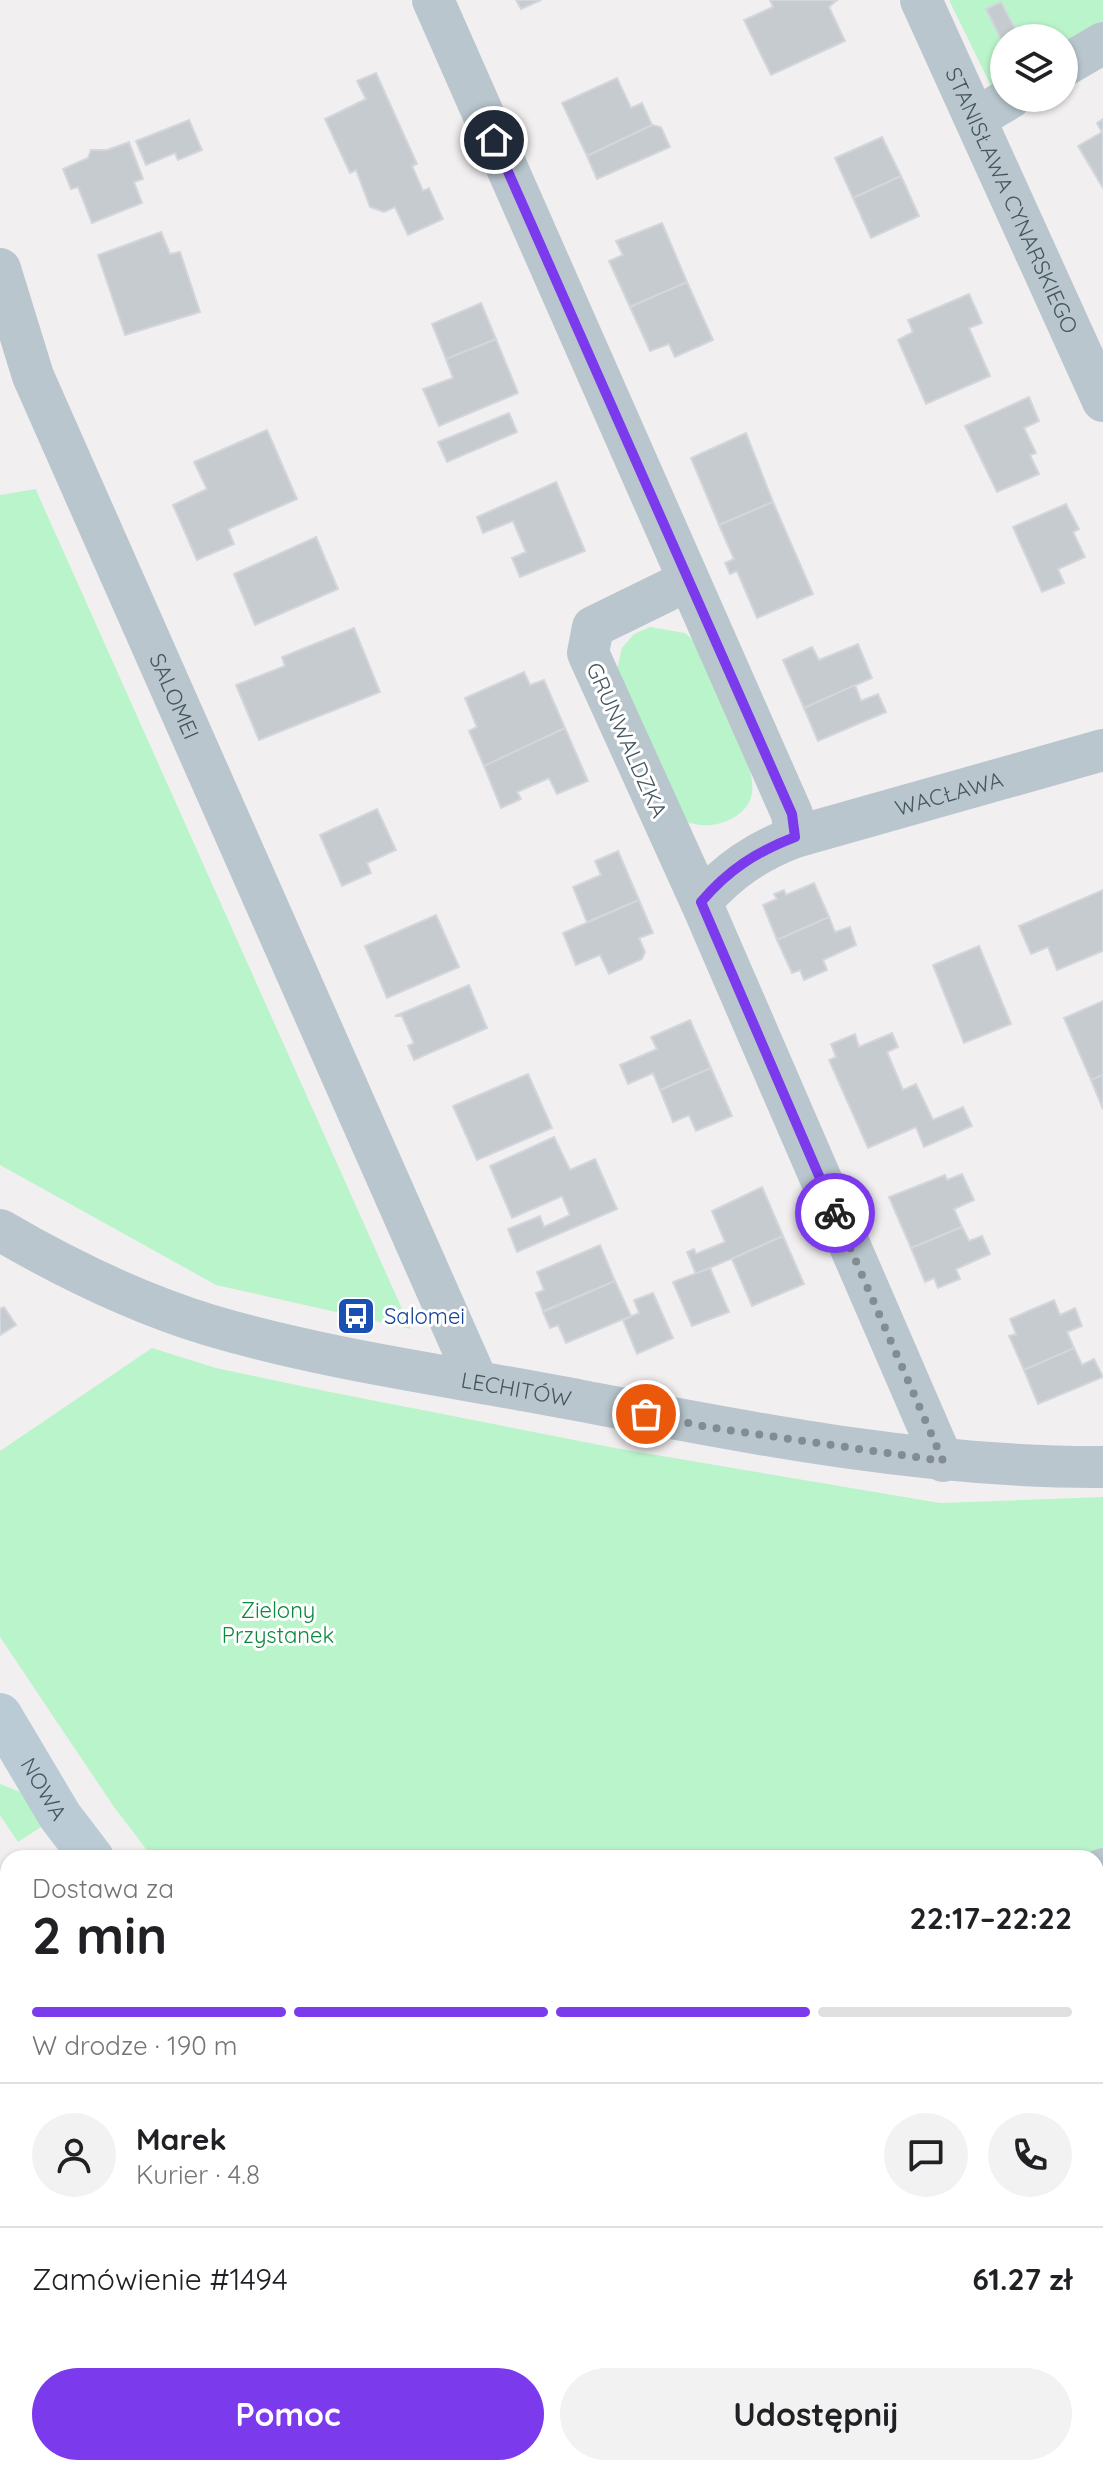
<!DOCTYPE html>
<html lang="pl">
<head>
<meta charset="utf-8">
<style>
  :root { --surface:#fff; --page:#f2f2f2; --text:#202124; --muted:#757577; --line:#e0e0e0; --accent:#7c3aed }
  body { margin:0; font-family:Quicksand,sans-serif; background:var(--page); color:var(--text); height:100vh; display:flex; flex-direction:column; font-size:30px; white-space:nowrap }
  * { box-sizing:border-box; margin:0 }
  p { font-size:26px; color:var(--muted) }
  .icon { flex:none; width:44px; height:44px; fill:none; stroke:currentColor; stroke-width:2; stroke-linecap:round; stroke-linejoin:round }
  .map { position:relative; flex:1; overflow:hidden }
  .panel { position:absolute; left:0px; top:1850px; width:1104px; height:626px; display:flex; flex-direction:column; background:var(--surface); border-radius:24px 24px 0 0; box-shadow:0 2px 6px #0004 }
  .panel>* { flex:none }
  .buttons { position:absolute; left:990px; top:24px; display:grid; gap:16px }
  .buttons a { display:grid; place-items:center; width:88px; height:88px; border-radius:50%; background:var(--surface); box-shadow:0 2px 6px #0004; font-size:40px }
  .pin { position:absolute; display:grid; place-items:center; width:68px; height:68px; color:#fff; margin:-34px; border:4px solid #fff; border-radius:50%; box-shadow:0 2px 8px #0007 }
  .courier { position:absolute; display:grid; place-items:center; width:80px; height:80px; margin:-40px; border:6px solid #7c3aed; border-radius:50%; background:#fff; color:#222; box-shadow:0 2px 10px #0007 }
  .overview em { font-style:normal; font-weight:700 }
  .overview div { display:flex; flex-direction:column-reverse }
  .overview { display:flex; align-items:center; justify-content:space-between; height:136px; padding:0 32px }
  h1 { font-size:52px; font-weight:700; line-height:60px }
  .bar { display:grid; grid-template-columns:repeat(4,1fr); gap:12px 8px; align-content:center; height:96px; padding:0 32px }
  .bar i { height:10px; border-radius:6px; background:var(--line) }
  .bar .selected { background:var(--accent) }
  .bar p { grid-column:span 4 }
  .line { display:flex; align-items:center; gap:20px; padding:0 32px; border-top:2px solid var(--line) }
  .line div { flex:1 }
  .round { display:grid; place-items:center; flex:none; width:84px; height:84px; border-radius:42px; background:var(--page) }
  .action { display:flex; gap:16px; margin-top:auto; padding:16px 32px }
  .action a { flex:1; height:92px; border-radius:48px; background:var(--accent); color:#fff; font-size:32px; font-weight:700; line-height:92px; text-align:center }
  .action a+a { background:var(--page); color:var(--text) }
  .map>svg:first-child { display:block }
</style>
</head>
<body>
<div class="map">
<svg width="1103" height="2475" viewBox="0 0 1103 2475">
  <rect width="100%" height="100%" fill="#f2eff0"/>
  <g fill="#baf4ca">
    <polygon points="949,0 1103,0 1103,21 1064,45 1064,38 1004,38 1004,81 992,88"/>
    <polygon points="36,489 36,490 411,1329 216,1285 0,1165 0,495"/>
    <path d="M650 627 685 633 699 646C713 678 757 762 752 793 750 806 740 815 729 820 711 828 698 826 680 820L615 678 622 648 634 634Z"/>
    <polygon points="152,1348 216,1368 325,1391 615,1448 940,1503 1103,1497 1103,1847 1086,1858 153,1858 114,1807 0,1637 0,1451"/>
    <polygon points="0,1784 23,1793 44,1825 18,1842 0,1815"/>
  </g>
  <g fill="#c6cbd0" stroke="#d3d6dc" stroke-width="2">
    <polygon points="516,0 541,0 521,9"/>
    <polygon points="770,0 837,0 829,7 845,41 771,75 744,20 773,7"/>
    <polygon points="1001,2 1020,38 1004,38 1004,45 986,9"/>
    <polygon points="376,73 417,164 412,166 423,191 429,188 443,219 408,235 395,207 384,212 370,207 356,170 350,173 325,119 366,99 357,81"/>
    <polygon points="617,78 631,108 642,103 652,125 587,156 562,103"/>
    <polygon points="1103,119 1103,188 1078,146 1102,132 1097,123"/>
    <polygon points="189,120 202,150 178,160 175,153 146,165 136,141"/>
    <polygon points="652,125 661,127 670,147 597,179 587,156"/>
    <polygon points="882,137 901,176 853,198 835,158"/>
    <polygon points="129,142 143,179 134,182 142,203 92,223 78,187 71,189 63,169 88,158 91,150 107,150"/>
    <polygon points="901,176 919,216 871,238 853,198"/>
    <polygon points="662,223 687,282 630,307 609,261 623,255 616,241"/>
    <polygon points="161,232 170,254 180,252 200,312 125,335 98,255"/>
    <polygon points="687,282 713,340 675,357 669,344 650,351 630,307"/>
    <polygon points="969,294 982,323 969,328 990,376 926,404 898,340 913,332 908,320"/>
    <polygon points="481,303 496,339 446,359 432,324"/>
    <polygon points="496,339 518,393 439,426 423,389 453,378 446,359"/>
    <polygon points="1029,397 1039,421 1024,428 1036,453 1030,455 1039,474 997,492 965,426"/>
    <polygon points="509,413 517,432 447,462 438,442"/>
    <polygon points="267,430 297,499 228,529 234,544 197,560 173,505 207,489 194,462"/>
    <polygon points="746,433 773,502 719,525 691,458"/>
    <polygon points="556,482 585,551 520,577 512,558 526,552 513,521 483,533 477,517"/>
    <polygon points="773,502 813,594 757,618 737,571 730,574 725,563 734,559 719,525"/>
    <polygon points="1066,504 1079,529 1073,532 1085,557 1058,569 1064,583 1042,592 1013,527"/>
    <polygon points="316,537 338,589 255,625 234,574"/>
    <polygon points="354,628 380,692 259,740 236,685 285,666 282,657"/>
    <polygon points="858,644 872,678 804,708 783,660 812,647 819,660"/>
    <polygon points="524,672 530,685 544,680 565,728 484,766 469,731 477,727 465,698"/>
    <polygon points="855,685 861,701 878,694 886,712 818,741 804,708"/>
    <polygon points="565,728 588,781 557,794 549,778 517,792 521,799 501,808 484,766"/>
    <polygon points="377,809 396,850 367,863 371,873 342,886 320,835"/>
    <polygon points="618,851 639,900 587,922 573,887 601,875 595,861"/>
    <polygon points="814,883 829,917 777,940 763,905 777,899 774,894 784,890 786,895"/>
    <polygon points="1103,890 1103,951 1057,970 1048,947 1031,954 1019,926"/>
    <polygon points="639,900 653,933 639,938 645,952 642,959 609,974 600,955 576,965 563,933"/>
    <polygon points="436,915 459,967 387,998 365,946"/>
    <polygon points="829,917 835,932 850,927 856,945 823,960 827,970 804,980 800,970 792,973 777,940"/>
    <polygon points="979,946 1011,1024 964,1043 933,965"/>
    <polygon points="469,985 487,1028 414,1060 408,1046 414,1043 402,1016 395,1016"/>
    <polygon points="1103,1001 1103,1075 1091,1080 1064,1018"/>
    <polygon points="690,1020 711,1068 660,1090 653,1073 628,1084 620,1065 657,1049 651,1037"/>
    <polygon points="892,1033 898,1047 887,1052 903,1090 916,1084 933,1120 963,1107 972,1126 924,1147 916,1127 868,1148 829,1060 836,1057 831,1044 855,1034 859,1047"/>
    <polygon points="711,1068 732,1116 696,1131 689,1115 673,1122 660,1090"/>
    <polygon points="528,1074 552,1128 477,1160 453,1106"/>
    <polygon points="1103,1075 1103,1109 1091,1080"/>
    <polygon points="554,1137 570,1170 595,1159 617,1209 517,1252 508,1229 540,1216 544,1227 570,1215 562,1196 512,1218 490,1166"/>
    <polygon points="962,1174 974,1200 954,1209 962,1227 911,1248 889,1197 945,1175 947,1180"/>
    <polygon points="762,1187 783,1236 696,1274 687,1252 694,1249 696,1254 725,1242 712,1211"/>
    <polygon points="962,1227 969,1241 982,1236 990,1254 956,1269 960,1279 938,1288 934,1278 925,1282 911,1248"/>
    <polygon points="783,1236 804,1284 752,1306 732,1259"/>
    <polygon points="600,1245 615,1281 543,1311 536,1293 544,1290 537,1272"/>
    <polygon points="710,1268 729,1312 692,1326 673,1282"/>
    <polygon points="615,1281 631,1316 566,1343 558,1325 550,1328 543,1312"/>
    <polygon points="653,1293 673,1338 637,1354 623,1320 639,1313 634,1300"/>
    <polygon points="1054,1300 1060,1315 1075,1308 1082,1326 1067,1332 1074,1348 1024,1370 1009,1336 1016,1334 1010,1319"/>
    <polygon points="4,1307 16,1325 0,1335 0,1309"/>
    <polygon points="1074,1348 1082,1365 1094,1359 1103,1377 1038,1404 1024,1370"/>
    <polygon points="1101,1932 1103,1935 1103,1998 1100,1993 1096,1995 1096,1935"/>
    <polygon points="0,2011 8,2021 8,2138 0,2128"/>
    <polygon points="8,2365 8,2404 0,2406 0,2367"/>
    <polygon points="1103,2386 1103,2475 929,2475 943,2468 1096,2468 1096,2389"/>
    <polygon points="294,2468 314,2468 318,2475 278,2475"/>
    <polygon points="314,2468 364,2468 367,2475 318,2475"/>
    <polygon points="364,2468 414,2468 417,2475 367,2475"/>
    <polygon points="736,2468 804,2468 807,2473 740,2475"/>
  </g>
  <g fill="none" stroke-linecap="round" stroke-linejoin="round">
    <g stroke="#b9c6ce" stroke-width="22">
      <polyline points="0,1932 8,1941"/>
      <polyline points="0,2183 8,2176"/>
      <polyline points="1096,2221 1103,2216"/>
      <polyline points="67,2468 68,2475"/>
      <polyline points="93,2475 108,2468"/>
    </g>
    <g stroke="#b9c6ce" stroke-width="42">
      <path d="M433 0 792 814 795 837C756 852 728 871 701 902L588 653 593 627 687 581"/>
      <path id="s1" d="M921 0 1103 401"/>
      <polyline points="1064,66 1103,43"/>
      <polyline points="976,118 1010,98"/>
      <path id="s2" d="M0 269 33 376 477 1381"/>
      <path id="s3" d="M795 837 1103 750"/>
      <polyline points="701,902 943,1461"/>
      <path id="s4" d="M0 1230C65 1268 137 1303 209 1325 330 1361 459 1377 582 1401 754 1434 927 1468 1103 1467"/>
      <polyline points="1096,1873 1103,1869"/>
    </g>
    <g stroke="#bbcbd5" stroke-width="44">
      <path id="s5" d="M0 1715 60 1816 92 1858"/>
      <polyline points="536,2468 540,2475"/>
    </g>
  </g>
  <g fill="none" stroke-linecap="round" stroke-linejoin="round">
    <polyline stroke="#828c92" stroke-width="8" stroke-dasharray="0 14.4" points="646,1414 707,1427 943,1461 835,1213"/>
    <path stroke="#7c3aed" stroke-width="10" d="M494 140 792 814 795 837C756 852 728 870 701 902L835 1213"/>
  </g>
  <defs>
    <symbol id="bus-square" viewBox="-11 -11 22 22"><rect x="-9" y="-9" width="18" height="18" rx="4" fill="#1a4fb4" stroke="#fff"/><path d="M-5-6H5V4H4V6H2V4H-2V6H-4V4H-5ZM-3.5-4V0h7V-4ZM-3.5 1.2v1.5H-2V1.2ZM2 1.2v1.5H3.5V1.2Z" fill="#fff"/></symbol>
  </defs>
  <g fill-rule="evenodd">
    <use href="#bus-square" x="334" y="1294" width="44" height="44"/>
  </g>
  <g text-anchor="middle" dominant-baseline="central" stroke-width="6" stroke-linejoin="round" paint-order="stroke">
    <g font-size="22" fill="#45565f" stroke="#fff">
      <text stroke="none"><textPath href="#s1" startOffset="220">STANISŁAWA CYNARSKIEGO</textPath></text>
      <text stroke="none"><textPath href="#s2" startOffset="462">SALOMEI</textPath></text>
      <text transform="translate(627 740) rotate(66)">GRUNWALDZKA</text>
      <text stroke="none"><textPath href="#s3" startOffset="160">WACŁAWA</textPath></text>
      <text stroke="none"><textPath href="#s4" startOffset="544">LECHITÓW</textPath></text>
      <text stroke="none"><textPath href="#s5" startOffset="86">NOWA</textPath></text>
    </g>
    <g font-size="22" fill="#164399" stroke="#fff" text-anchor="start">
      <text x="384" y="1316">Salomei</text>
    </g>
    <g font-size="22" fill="#0d893e" stroke="#fff">
      <text x="278" y="1610">Zielony<tspan x="278" dy="25">Przystanek</tspan></text>
    </g>
  </g>
</svg>
<div class="buttons">
<a><svg class="icon" aria-label="layers" viewBox="0 0 24 24"><path d="M12 4l9 5-9 5-9-5zM3 14l9 5 9-5"/></svg></a>
</div>
<div class="pin" style="left:646px;top:1414px;background:#ea580c"><svg class="icon" aria-label="bag" viewBox="0 0 24 24"><path d="M5 8h14l-1 12H6zM9 8a3 3 0 0 1 6 0"/></svg></div>
<div class="pin" style="left:494px;top:140px;background:#1f2937"><svg class="icon" aria-label="home" viewBox="0 0 24 24"><path d="M3 11l9-7 9 7M6 9v11h12V9"/></svg></div>
<div class="courier" style="left:835px;top:1213px"><svg class="icon" aria-label="bike" viewBox="0 0 24 24"><circle cx="6" cy="16" r="4"/><circle cx="18" cy="16" r="4"/><path d="M6 16l4-8h5l3 8M10 8l3 8H6M13 5h3"/></svg></div>
<section class="panel">
<div class="overview"><div><h1>2 min</h1><p>Dostawa za</p></div><em>22:17–22:22</em></div>
<div class="bar"><i class="selected"></i><i class="selected"></i><i class="selected"></i><i></i><p>W drodze · 190 m</p></div>
<div class="line" style="height:144px"><a class="round"><svg class="icon" aria-label="person" viewBox="0 0 24 24"><circle cx="12" cy="8" r="4"/><path d="M4 21q1-7 8-7t8 7"/></svg></a><div><b>Marek</b><p>Kurier · 4.8</p></div><a class="round"><svg class="icon" aria-label="chat" viewBox="0 0 24 24"><path d="M4 5h16v11H9l-5 4z"/></svg></a><a class="round"><svg class="icon" aria-label="phone" viewBox="0 0 24 24"><path d="M5 4h4l2 5-3 2q2 4 5 5l2-3 5 2v4C11 20 4 13 5 4z"/></svg></a></div>
<div class="line" style="height:104px"><div>Zamówienie #1494</div><b>61.27 zł</b></div>
<div class="action"><a>Pomoc</a><a>Udostępnij</a></div>
</section>
</div>
</body>
</html>
